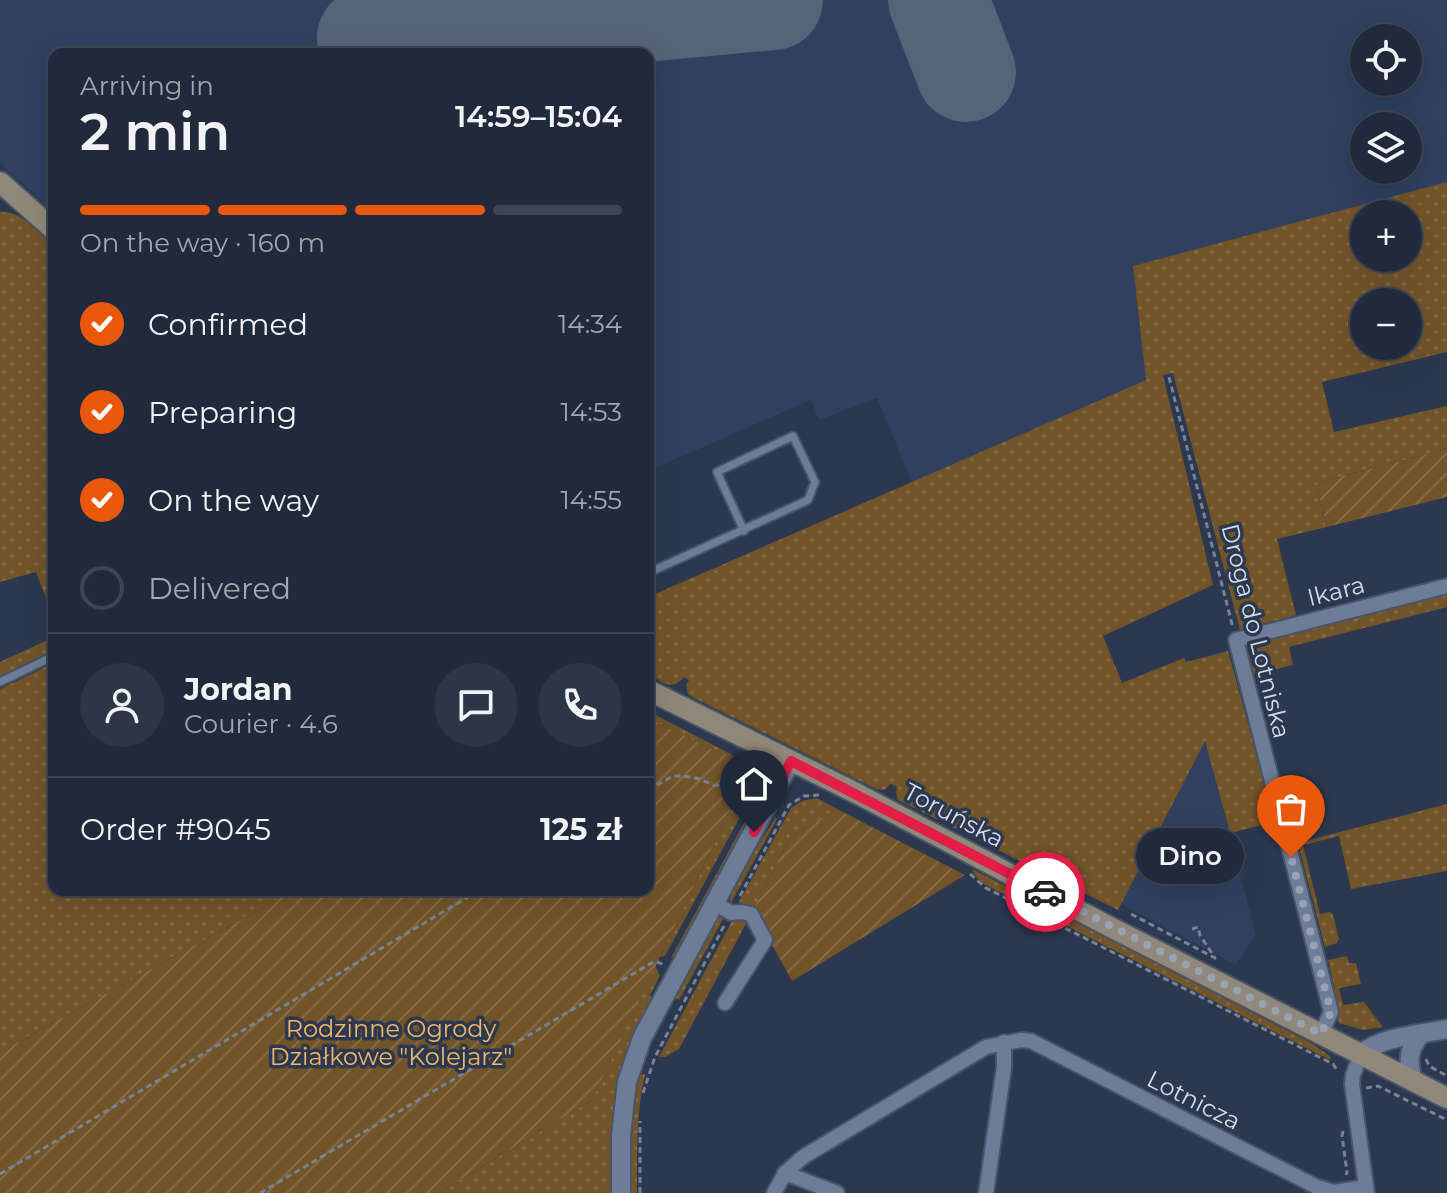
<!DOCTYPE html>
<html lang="en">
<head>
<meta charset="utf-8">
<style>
  :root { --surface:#202a3b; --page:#2d3646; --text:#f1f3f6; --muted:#a2a7af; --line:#3d4655; --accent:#ea580c }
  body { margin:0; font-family:Montserrat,sans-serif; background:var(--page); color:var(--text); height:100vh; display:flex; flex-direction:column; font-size:30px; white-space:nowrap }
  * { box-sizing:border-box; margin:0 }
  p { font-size:26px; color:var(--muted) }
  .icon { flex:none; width:44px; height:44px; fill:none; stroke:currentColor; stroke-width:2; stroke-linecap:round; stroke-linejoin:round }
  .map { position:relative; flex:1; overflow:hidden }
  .details { position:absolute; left:48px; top:48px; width:606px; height:848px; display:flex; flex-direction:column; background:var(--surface); border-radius:16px; box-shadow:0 8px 32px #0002,0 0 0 2px var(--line) }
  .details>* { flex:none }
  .fabs { position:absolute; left:1350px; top:24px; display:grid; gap:16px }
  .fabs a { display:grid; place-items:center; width:72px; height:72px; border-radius:50%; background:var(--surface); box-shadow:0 8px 32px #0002,0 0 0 2px var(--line); font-size:40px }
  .pin { position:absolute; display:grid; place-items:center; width:68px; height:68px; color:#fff; margin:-82px -34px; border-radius:50% 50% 50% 0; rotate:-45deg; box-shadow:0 0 8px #0007 }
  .pin .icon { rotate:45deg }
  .courier { position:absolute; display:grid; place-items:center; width:80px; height:80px; margin:-40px; border:6px solid #e11d48; border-radius:50%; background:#fff; color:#222; box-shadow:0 2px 10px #0007 }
  .bubble { position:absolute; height:56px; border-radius:28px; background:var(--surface); box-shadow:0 8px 32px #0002,0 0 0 2px var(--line); font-size:26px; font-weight:600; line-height:56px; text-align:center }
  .headline em { font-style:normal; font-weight:600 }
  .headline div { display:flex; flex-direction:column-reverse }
  .headline { display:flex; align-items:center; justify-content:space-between; height:136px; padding:0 32px }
  h1 { font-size:52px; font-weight:600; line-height:60px }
  .bar { display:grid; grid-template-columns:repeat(4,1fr); gap:12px 8px; align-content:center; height:96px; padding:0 32px }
  .bar i { height:10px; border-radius:6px; background:var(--line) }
  .bar .active { background:var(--accent) }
  .bar p { grid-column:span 4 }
  .line { display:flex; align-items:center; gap:20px; padding:0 32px; border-top:2px solid var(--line) }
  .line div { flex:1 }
  .round { display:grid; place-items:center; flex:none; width:84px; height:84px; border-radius:42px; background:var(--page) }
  ol { padding:0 32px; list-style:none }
  li { display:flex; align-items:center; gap:24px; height:88px }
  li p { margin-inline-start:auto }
  li .icon { padding:8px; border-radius:50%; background:var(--accent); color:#fff; stroke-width:4 }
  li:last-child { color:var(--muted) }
  li i { width:44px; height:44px; border:4px solid var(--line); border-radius:50% }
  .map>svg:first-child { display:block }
</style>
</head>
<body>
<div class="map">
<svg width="1447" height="1193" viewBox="0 0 1447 1193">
  <defs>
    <pattern id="grass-dots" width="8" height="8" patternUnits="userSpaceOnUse" patternTransform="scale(2)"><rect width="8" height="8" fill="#725429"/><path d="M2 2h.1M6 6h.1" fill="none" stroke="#856c48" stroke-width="1.8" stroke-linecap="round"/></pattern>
    <pattern id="garden-furrows" width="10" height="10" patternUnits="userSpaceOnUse" patternTransform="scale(2)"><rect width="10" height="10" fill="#725429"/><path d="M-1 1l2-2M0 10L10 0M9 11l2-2" fill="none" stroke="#856c48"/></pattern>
  </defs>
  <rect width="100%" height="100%" fill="#2b384f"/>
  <g fill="#30405e" fill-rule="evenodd">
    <path d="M0 0H1447V182L1133 266 1147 380 912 483 877 398 819 420 811 400 648 471V54H54V212L0 163ZM1364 38H1408V82H1364ZM1364 126H1408V170H1364Z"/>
    <polygon points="1205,740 1256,935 1236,965 1121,904"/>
  </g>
  <g fill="url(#grass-dots)" fill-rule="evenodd">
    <path d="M1447 182V352L1322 382 1334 432 1447 406V449L1316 483 1327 527 1277 539 1296 615 1240 630 1173 373 1163 375 1213 585 1103 636 1122 683 1184 658 1186 662 1228 651 1275 822 1230 833 1205 741 1118 910 898 800 896 793 897 787 891 784 884 790 876 789 694 698 688 694 686 685 689 680 684 677C671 692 663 682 648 674V597L1146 380 1133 266ZM1364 214H1408V258H1364ZM1364 302H1408V346H1364Z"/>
    <path d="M0 212C22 210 38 233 54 247V619L36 572 0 582Z"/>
    <path d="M1447 593V607L1289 647 1293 665 1259 673 1253 677C1248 662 1253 648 1264 638Z"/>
    <polygon points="54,637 54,650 0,676 0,662"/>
    <polygon points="54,663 54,890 295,890 0,1052 0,689"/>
    <path d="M648 711 744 761C753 772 757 781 752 795L728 784 725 756 648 718Z"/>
    <polygon points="728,787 750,798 665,956 660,957 730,810"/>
    <polygon points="817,798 837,809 790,838 753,910 739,902 791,808 802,801"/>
    <polygon points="1447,804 1447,871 1351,889 1339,836 1303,845 1320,914 1330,912 1333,915 1339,939 1337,943 1325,947 1298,843"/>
    <polygon points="753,806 729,860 677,955 671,958"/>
    <polygon points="776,817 777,819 731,903 729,897 744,867"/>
    <polygon points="972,869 1313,1044 1331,1057 1330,1060 982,883 974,874"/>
    <polygon points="720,917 724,917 679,1000 675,998 715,920"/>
    <polygon points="739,918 749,918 679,1049 665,1057 659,1057 732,921"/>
    <polygon points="1347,956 1349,963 1356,963 1361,984 1339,988 1343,1005 1364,1002 1383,1027 1363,1030 1339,1023 1331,990 1335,989 1328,960"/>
    <polygon points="655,965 660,976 650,995 654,999 619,1083 613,1121 614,1193 439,1193 592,1100"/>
    <path d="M645 1074C636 1114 637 1152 637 1193H631C630 1153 631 1115 639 1075Z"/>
  </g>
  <g fill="url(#garden-furrows)">
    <polygon points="1447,449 1447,497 1327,527 1316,483"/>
    <polygon points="648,718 726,756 730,810 592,1100 439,1193 0,1193 0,1052 295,890 648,890"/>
    <polygon points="837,809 965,875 792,981 753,910 790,838"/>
  </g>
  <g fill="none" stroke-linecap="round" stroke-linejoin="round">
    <g stroke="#576378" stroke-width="100">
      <polyline points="938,0 966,72"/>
      <polyline points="367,38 773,0"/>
    </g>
    <defs>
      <g id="service">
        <polyline points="648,573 808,500 815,482 793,436 717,472 744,531"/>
        <polyline points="0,682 54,656"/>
      </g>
      <g id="minor">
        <polyline points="715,903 731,913 742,912 751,914 765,940 725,1003"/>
        <polyline points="1321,1034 1331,1012 1236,640 1447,586"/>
        <polyline points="1361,1054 1353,1075 1352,1084 1367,1193"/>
        <polyline points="785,1173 837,1193"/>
        <polyline points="774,1193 785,1173 803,1157 986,1047 1021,1040 1031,1041 1317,1187 1334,1192 1366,1187"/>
        <polyline points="986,1193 1004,1067 1004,1042"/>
      </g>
      <g id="tertiary">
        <path d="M1361 1054C1379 1037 1422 1034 1447 1029"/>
        <path d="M1413 1082C1408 1061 1407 1052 1420 1035"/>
        <polyline points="621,1193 621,1135 627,1082 642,1038 791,761"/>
      </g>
      <g id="secondary">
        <polyline points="0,182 54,230"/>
        <polyline points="648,690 856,793 1114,929 1447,1098"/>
      </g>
    </defs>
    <use href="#service" stroke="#485468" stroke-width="11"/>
    <use href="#minor" stroke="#485468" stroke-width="18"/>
    <use href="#tertiary" stroke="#485468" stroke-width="22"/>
    <use href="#secondary" stroke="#485468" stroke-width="24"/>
    <g stroke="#788396" stroke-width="3" stroke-dasharray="6 4" stroke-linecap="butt">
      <polyline points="1169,377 1233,628"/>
      <polyline points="747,759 753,764 758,784 757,788"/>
      <polyline points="648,790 673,776 683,776 696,778 714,785 731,786 751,798"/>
      <polyline points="970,874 986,888 1333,1064 1338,1072"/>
      <polyline points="740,896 789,805 804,796 819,795"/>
      <polyline points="1131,914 1215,958 1214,959"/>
      <polyline points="1192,929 1198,927 1200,935 1215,958"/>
      <polyline points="1426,1059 1429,1066 1447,1076"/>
      <polyline points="1366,1088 1378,1086 1447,1120"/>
      <polyline points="643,1093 655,1057 725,924"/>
      <polyline points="1343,1131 1342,1136 1347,1172 1346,1175"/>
      <polyline points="0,1174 480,890"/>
      <polyline points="260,1193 655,961 664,965"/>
      <polyline points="640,1193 640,1121"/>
    </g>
    <use href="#service" stroke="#6d7d98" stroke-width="7"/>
    <use href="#minor" stroke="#6d7d98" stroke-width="14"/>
    <use href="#tertiary" stroke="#6d7d98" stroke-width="18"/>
    <use href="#secondary" stroke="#90887a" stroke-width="20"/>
  </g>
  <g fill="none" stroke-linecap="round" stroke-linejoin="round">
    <polyline stroke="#98a2b4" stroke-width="8" stroke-dasharray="0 14.4" points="1045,892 1321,1034 1331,1012 1291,857"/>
    <polyline stroke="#e11d48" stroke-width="10" points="754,832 791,761 1045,892"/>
  </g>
  <g text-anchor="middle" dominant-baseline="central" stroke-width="7" stroke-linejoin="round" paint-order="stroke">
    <g font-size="24" fill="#d2dbea" stroke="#2b384f">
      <text transform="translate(1336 591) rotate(-14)">Ikara</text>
      <text transform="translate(1256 631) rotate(76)">Droga do Lotniska</text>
      <text transform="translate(954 815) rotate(28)">Toruńska</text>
      <text transform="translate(1194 1100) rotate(27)">Lotnicza</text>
    </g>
    <g font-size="24" fill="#edb667" stroke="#2b384f">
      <text x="391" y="1028">Rodzinne Ogrody<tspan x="391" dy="28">Działkowe "Kolejarz"</tspan></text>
    </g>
  </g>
</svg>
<div class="fabs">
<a><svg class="icon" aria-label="locate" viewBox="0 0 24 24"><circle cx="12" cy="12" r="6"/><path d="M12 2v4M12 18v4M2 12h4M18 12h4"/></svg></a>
<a><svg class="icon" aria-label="layers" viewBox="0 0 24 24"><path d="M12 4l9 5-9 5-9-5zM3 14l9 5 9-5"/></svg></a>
<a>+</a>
<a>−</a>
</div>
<div class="pin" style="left:1291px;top:857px;background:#ea580c"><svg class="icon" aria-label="bag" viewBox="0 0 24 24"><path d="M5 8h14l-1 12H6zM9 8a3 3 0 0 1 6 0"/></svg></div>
<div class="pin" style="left:754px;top:832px;background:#1f2937"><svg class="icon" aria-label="home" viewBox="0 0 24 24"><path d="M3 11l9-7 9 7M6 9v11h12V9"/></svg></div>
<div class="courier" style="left:1045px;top:892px"><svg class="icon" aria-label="car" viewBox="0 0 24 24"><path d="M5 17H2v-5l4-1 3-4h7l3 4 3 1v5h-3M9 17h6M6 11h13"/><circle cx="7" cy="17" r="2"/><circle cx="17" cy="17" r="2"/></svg></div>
<div class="bubble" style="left:1136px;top:828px;width:108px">Dino</div>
<section class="details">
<div class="headline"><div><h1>2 min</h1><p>Arriving in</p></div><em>14:59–15:04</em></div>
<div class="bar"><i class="active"></i><i class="active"></i><i class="active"></i><i></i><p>On the way · 160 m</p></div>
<ol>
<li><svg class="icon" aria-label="check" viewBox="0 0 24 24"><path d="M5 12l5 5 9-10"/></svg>Confirmed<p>14:34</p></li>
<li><svg class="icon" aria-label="check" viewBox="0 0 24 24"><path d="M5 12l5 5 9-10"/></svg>Preparing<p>14:53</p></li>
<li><svg class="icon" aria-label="check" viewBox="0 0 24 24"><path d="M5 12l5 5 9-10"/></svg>On the way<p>14:55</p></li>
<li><i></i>Delivered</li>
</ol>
<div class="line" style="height:144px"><a class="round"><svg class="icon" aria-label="person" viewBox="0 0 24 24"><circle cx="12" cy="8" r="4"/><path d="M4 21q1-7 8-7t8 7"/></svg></a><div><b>Jordan</b><p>Courier · 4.6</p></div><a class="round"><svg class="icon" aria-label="chat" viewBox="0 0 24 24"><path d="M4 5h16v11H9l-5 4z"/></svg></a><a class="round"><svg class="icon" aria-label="phone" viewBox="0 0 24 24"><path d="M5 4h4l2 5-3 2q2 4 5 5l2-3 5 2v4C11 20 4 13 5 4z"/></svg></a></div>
<div class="line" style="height:104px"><div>Order #9045</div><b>125 zł</b></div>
</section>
</div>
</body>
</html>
